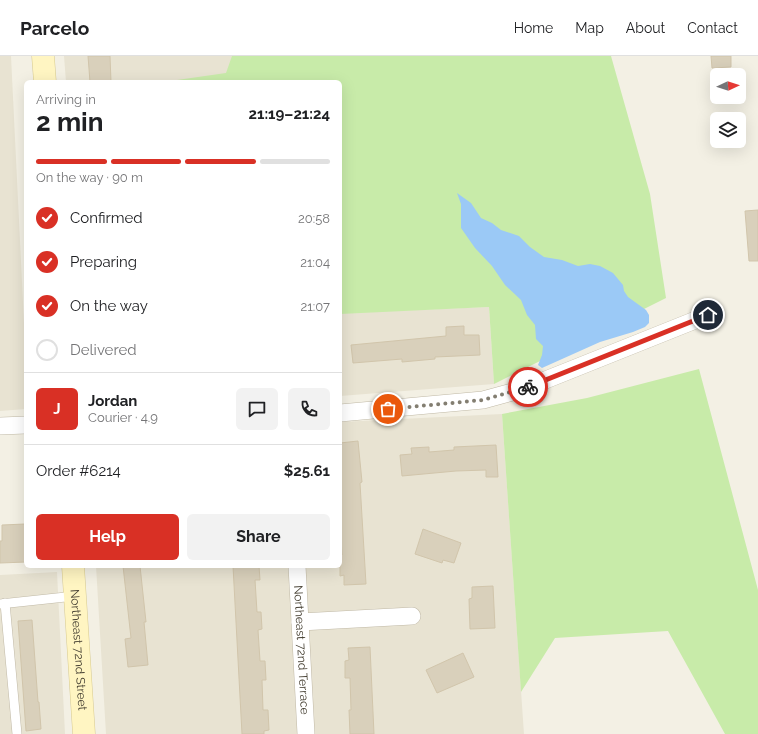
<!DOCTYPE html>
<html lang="en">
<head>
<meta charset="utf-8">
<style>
  :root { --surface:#fff; --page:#f2f2f2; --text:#202124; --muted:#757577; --line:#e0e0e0; --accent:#d93025 }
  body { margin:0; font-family:Raleway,sans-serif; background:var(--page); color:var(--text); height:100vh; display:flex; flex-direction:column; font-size:15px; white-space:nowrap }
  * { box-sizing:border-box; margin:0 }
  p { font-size:13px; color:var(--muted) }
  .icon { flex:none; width:22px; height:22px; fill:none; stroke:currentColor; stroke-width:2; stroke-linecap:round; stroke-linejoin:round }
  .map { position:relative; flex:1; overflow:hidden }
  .drawer { position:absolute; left:24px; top:24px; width:318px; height:488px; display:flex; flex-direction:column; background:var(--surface); border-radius:6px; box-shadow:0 4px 16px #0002 }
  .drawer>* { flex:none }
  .needle { width:26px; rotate:86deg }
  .tools { position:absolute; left:710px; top:12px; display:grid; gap:8px }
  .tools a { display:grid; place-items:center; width:36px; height:36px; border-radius:6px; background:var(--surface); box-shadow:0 4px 16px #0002; font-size:20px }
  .pin { position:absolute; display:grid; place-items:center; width:34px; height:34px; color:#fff; margin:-17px; border:2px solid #fff; border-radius:50%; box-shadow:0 1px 4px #0007 }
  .courier { position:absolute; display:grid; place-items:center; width:40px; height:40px; margin:-20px; border:3px solid #d93025; border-radius:50%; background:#fff; color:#222; box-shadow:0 1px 5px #0007 }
  .summary em { font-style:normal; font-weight:700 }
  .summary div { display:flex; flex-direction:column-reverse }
  .summary { display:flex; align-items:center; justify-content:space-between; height:68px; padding:0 12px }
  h1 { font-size:26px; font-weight:700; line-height:30px }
  .bar { display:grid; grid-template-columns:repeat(4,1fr); gap:6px 4px; align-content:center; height:48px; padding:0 12px }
  .bar i { height:5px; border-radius:3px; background:var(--line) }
  .bar .active { background:var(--accent) }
  .bar p { grid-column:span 4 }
  .line { display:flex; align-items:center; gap:10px; padding:0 12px; border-top:1px solid var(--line) }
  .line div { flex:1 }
  .round { display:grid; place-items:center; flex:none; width:42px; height:42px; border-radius:6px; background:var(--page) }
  ol { padding:0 12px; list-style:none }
  li { display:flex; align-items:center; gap:12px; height:44px }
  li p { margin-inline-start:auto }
  li .icon { padding:4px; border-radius:50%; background:var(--accent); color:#fff; stroke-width:4 }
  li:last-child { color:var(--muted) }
  li i { width:22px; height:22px; border:2px solid var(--line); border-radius:50% }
  .cta { display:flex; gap:8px; margin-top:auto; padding:8px 12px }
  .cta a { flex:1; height:46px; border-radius:6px; background:var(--accent); color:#fff; font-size:16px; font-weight:700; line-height:46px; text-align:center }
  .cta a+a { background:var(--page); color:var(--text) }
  header { display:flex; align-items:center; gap:24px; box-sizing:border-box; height:56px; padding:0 20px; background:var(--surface); border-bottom:1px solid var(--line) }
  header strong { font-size:19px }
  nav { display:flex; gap:22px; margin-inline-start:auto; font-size:14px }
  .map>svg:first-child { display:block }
</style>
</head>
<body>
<header>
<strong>Parcelo</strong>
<nav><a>Home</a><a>Map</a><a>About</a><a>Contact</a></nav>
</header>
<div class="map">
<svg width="758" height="678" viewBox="0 0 758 678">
  <rect width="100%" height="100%" fill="#f3f0e4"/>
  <g fill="#e8e3d2">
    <polygon points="0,0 11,0 26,308 26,353 0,355"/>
    <polygon points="64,0 239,0 241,26 66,26"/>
    <polygon points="489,251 494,328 340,340 340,257"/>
    <polygon points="502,358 524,678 106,678 96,510 340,510 340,366"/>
    <polygon points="57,516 65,678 0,678 0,519"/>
  </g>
  <g fill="#c8eba9">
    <polygon points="232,0 611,0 650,138 666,242 494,328 489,251 340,258 340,26 163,26 226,17"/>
    <polygon points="699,313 758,534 758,678 725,678 668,575 555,582 521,636 502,358 587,342"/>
  </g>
  <polygon fill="#9bc9f6" points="457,137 471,147 481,162 492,167 501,174 519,180 530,191 544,201 562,204 578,210 590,208 600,210 613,217 623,229 624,235 628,241 646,254 649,259 649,267 645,271 633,276 600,286 542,312 538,309 542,299 543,290 536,283 535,269 527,259 521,244 505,229 492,210 475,192 461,172 461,148"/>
  <g fill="#d9d0bb" stroke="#d1c5ab">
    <polygon points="88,0 110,0 111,26 90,26"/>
    <polygon points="711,0 731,0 731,11 712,12"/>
    <polygon points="758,154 758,205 749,205 745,155"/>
    <polygon points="464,270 464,279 479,279 480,299 435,301 435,303 402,306 402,303 353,307 351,289 446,280 446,271"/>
    <polygon points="358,385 362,426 360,427 366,528 344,529 344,519 340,520 340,500 342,499 340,468 340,387"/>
    <polygon points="496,389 498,421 486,421 486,414 456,415 402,420 400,399 412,398 411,392 429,391 429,396 454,394 454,391"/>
    <polygon points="25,468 26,506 0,507 0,485 2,485 2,469"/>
    <polygon points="423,473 461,487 454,507 443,504 442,507 415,498"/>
    <polygon points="123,510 140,510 146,566 144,566 148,609 128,611 125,583 131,582"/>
    <polygon points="233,510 259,510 260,524 255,524 257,556 261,556 262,573 258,574 260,605 265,605 266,624 262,624 263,654 268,654 269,674 264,675 264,678 242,678"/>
    <polygon points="493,530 495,572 470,573 469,543 472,542 472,531"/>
    <polygon points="32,564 38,646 39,646 41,673 26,675 18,565"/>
    <polygon points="370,591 374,678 350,678 349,654 351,654 350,622 345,622 345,605 349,604 348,592"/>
    <polygon points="463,597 474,621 437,637 426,614"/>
  </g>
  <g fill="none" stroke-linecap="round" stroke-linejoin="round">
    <defs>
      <g id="lane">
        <polyline points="5,547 17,678"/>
        <polyline points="0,548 75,540"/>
      </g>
      <g id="street">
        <polyline points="340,357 483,344 523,333 708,259"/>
        <polyline points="0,370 26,369"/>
        <path id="s1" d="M297 510 306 678"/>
        <polyline points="300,566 412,560"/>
      </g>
      <g id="secondary">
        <polyline points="43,0 45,26"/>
        <path id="s2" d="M73 510 84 678"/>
      </g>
    </defs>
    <use href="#lane" stroke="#c0b9a6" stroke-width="10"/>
    <use href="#street" stroke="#c0b9a6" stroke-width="18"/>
    <use href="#secondary" stroke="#d7ca90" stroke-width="23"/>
    <use href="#lane" stroke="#fff" stroke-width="9"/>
    <use href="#street" stroke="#fff" stroke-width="17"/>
    <use href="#secondary" stroke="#fff5c2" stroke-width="22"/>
  </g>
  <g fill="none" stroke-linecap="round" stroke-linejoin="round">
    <polyline stroke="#837e71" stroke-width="4" stroke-dasharray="0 7.2" points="388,353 483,344 528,331"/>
    <polyline stroke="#d93025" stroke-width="5" points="528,331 708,259"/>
  </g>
  <g text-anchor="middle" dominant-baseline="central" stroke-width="4" stroke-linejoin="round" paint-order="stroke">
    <g font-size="12" fill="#464033" stroke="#fff">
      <text stroke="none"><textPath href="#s2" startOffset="84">Northeast 72nd Street</textPath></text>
      <text stroke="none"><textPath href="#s1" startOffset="84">Northeast 72nd Terrace</textPath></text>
    </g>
  </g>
</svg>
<div class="tools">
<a><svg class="needle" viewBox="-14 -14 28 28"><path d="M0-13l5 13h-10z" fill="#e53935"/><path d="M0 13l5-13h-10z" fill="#757577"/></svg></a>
<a><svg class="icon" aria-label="layers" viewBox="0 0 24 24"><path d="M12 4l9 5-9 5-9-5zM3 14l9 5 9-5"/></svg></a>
</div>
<div class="pin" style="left:388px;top:353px;background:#ea580c"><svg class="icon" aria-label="bag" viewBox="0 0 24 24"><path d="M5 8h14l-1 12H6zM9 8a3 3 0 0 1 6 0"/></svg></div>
<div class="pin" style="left:708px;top:259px;background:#1f2937"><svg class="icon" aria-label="home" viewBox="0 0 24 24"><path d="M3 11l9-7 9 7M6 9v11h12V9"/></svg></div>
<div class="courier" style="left:528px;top:331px"><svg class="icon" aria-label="bike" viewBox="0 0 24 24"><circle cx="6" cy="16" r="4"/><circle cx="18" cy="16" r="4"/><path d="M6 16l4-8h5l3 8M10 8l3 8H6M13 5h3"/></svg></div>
<section class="drawer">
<div class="summary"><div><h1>2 min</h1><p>Arriving in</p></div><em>21:19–21:24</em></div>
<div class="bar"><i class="active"></i><i class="active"></i><i class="active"></i><i></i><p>On the way · 90 m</p></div>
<ol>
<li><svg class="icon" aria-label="check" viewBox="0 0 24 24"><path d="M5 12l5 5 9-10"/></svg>Confirmed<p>20:58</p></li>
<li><svg class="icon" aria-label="check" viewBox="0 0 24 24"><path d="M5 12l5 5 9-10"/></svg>Preparing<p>21:04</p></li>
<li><svg class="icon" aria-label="check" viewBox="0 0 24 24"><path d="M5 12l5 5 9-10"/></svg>On the way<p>21:07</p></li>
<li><i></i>Delivered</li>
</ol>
<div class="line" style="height:72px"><b class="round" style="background:var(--accent);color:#fff">J</b><div><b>Jordan</b><p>Courier · 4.9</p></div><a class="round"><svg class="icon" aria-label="chat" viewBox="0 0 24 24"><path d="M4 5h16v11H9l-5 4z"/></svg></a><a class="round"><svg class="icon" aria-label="phone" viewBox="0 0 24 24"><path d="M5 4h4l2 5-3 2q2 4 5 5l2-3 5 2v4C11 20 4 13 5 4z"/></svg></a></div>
<div class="line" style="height:52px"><div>Order #6214</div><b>$25.61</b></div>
<div class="cta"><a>Help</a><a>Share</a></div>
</section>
</div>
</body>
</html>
